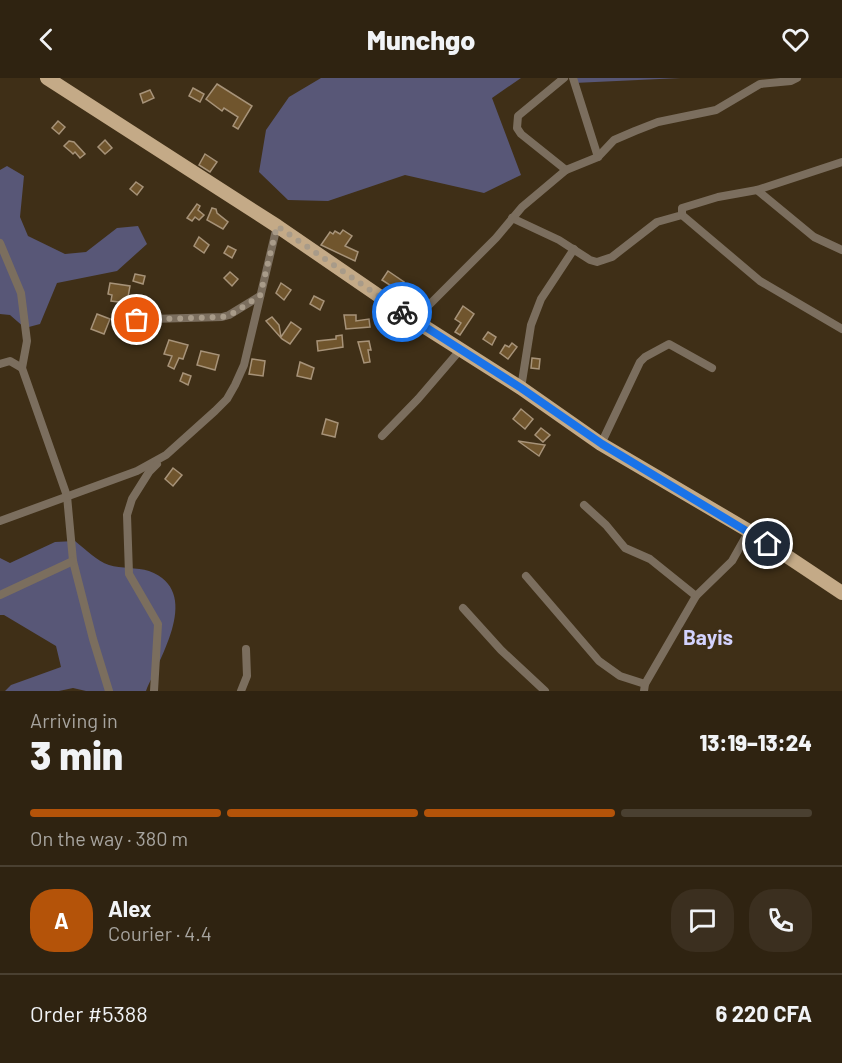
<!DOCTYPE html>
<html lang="en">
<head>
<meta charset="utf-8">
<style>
  :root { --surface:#2f2311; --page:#3b2f1f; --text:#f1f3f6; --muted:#a7a49f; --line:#4a4031; --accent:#b45309 }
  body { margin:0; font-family:Barlow,sans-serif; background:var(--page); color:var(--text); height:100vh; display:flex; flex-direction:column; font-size:22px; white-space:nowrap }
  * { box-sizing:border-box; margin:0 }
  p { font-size:20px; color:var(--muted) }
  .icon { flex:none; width:33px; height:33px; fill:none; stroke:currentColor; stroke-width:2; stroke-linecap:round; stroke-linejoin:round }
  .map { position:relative; height:613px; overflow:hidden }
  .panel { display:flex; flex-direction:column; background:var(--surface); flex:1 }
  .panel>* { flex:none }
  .pin { position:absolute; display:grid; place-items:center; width:51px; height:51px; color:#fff; margin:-26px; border:3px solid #fff; border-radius:50%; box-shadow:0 2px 6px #0007 }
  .courier { position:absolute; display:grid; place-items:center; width:60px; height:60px; margin:-30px; border:4px solid #1a73e8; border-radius:50%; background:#fff; color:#222; box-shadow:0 2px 8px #0007 }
  .overview em { font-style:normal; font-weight:800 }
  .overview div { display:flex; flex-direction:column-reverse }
  .overview { display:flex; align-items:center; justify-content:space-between; height:102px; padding:0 30px }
  h1 { font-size:39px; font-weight:800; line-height:45px }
  .bar { display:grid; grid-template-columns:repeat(4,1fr); gap:9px 6px; align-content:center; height:72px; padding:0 30px }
  .bar i { height:8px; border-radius:4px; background:var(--line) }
  .bar .active { background:var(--accent) }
  .bar p { grid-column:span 4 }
  .line { display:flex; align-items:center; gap:15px; padding:0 30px; border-top:2px solid var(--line) }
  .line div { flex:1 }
  .round { display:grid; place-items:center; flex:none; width:63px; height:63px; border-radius:24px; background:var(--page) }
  header { display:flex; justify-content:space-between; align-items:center; height:78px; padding:0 30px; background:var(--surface); font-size:27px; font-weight:800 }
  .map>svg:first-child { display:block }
</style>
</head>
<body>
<header><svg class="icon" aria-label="back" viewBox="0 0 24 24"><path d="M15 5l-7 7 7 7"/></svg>Munchgo<svg class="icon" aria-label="heart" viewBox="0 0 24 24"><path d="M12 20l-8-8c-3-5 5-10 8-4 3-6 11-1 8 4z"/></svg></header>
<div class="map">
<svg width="842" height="613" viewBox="0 0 842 613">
  <rect width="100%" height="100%" fill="#3f2f17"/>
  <g fill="#585777">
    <polygon points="321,0 521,0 492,20 521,97 484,115 405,97 328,123 288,122 259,94 266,52 289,19"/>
    <polygon points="573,0 681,0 574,5"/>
    <polygon points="7,88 24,98 20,139 28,158 65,176 86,174 117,150 138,148 147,166 117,193 57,205 40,246 25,250 10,237 0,236 0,92"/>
    <path d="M75 463C85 471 97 483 109 487 121 491 137 489 149 493 203 513 160 579 146 613H86L73 610 59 613H5L11 607 61 589 56 568 4 537H0V480L10 485 55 464Z"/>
  </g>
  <g fill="#70552d" stroke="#a79379" stroke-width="1.5">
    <polygon points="217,6 252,28 238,51 233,48 238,39 224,30 222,33 206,21"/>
    <polygon points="193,10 204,16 200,24 189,18"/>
    <polygon points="150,12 154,20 143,25 140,16"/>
    <polygon points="58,43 65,49 59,56 52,50"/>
    <polygon points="105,62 112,70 105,76 98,69"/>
    <polygon points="69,63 74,64 85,76 80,80 75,74 73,76 71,74 64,68"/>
    <polygon points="205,76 217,84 210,94 199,87"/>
    <polygon points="136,104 143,109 137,117 130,111"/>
    <polygon points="197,126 200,128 198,132 204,137 199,142 195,139 192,143 187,140"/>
    <polygon points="212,130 216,131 217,135 228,144 223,151 207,142"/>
    <polygon points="343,152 352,158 345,168 358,174 355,183 321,167 330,154 333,156 335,153 340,156"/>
    <polygon points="199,159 209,167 204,175 194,168"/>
    <polygon points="228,168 236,172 232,180 224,175"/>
    <polygon points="388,193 404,204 401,208 409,212 405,217 382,202"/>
    <polygon points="230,194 238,201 232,208 224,200"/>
    <polygon points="135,196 145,198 143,206 133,203"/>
    <polygon points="110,205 130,208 127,225 111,223 112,217 108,216"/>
    <polygon points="281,205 291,212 284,222 276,215"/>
    <polygon points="314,218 324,223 320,232 310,226"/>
    <polygon points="463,228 474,236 460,257 455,254 461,245 455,241"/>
    <polygon points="97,236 110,241 104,256 91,251"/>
    <polygon points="344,237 356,237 356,243 369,241 370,249 346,251"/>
    <polygon points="272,239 279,247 281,259 291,244 301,251 290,266 282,261 266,243"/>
    <polygon points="488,254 496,259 492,267 483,261"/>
    <polygon points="342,257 343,269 318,273 317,263 336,261 336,258"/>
    <polygon points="169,262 188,267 183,281 179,280 174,291 168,288 172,278 164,276"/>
    <polygon points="369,263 371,272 368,272 370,284 364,285 358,264"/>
    <polygon points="512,265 517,269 508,281 500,275 505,267 509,269"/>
    <polygon points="201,273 219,277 215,292 197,287"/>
    <polygon points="532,280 540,281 539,291 531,290"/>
    <polygon points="252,281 265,283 263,298 249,296"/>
    <polygon points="300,284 314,290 311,301 297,298"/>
    <polygon points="183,295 191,298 188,307 180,303"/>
    <polygon points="521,331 533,341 525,351 513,341"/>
    <polygon points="326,341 338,345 335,359 322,356"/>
    <polygon points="541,350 550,357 543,364 535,357"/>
    <polygon points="518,363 545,367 539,378"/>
    <polygon points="173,390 182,397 173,408 165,401"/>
  </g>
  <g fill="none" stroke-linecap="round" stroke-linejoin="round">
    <g stroke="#7b6e5e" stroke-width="8">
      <polyline points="564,0 518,38 517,50 521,56 566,92"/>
      <polyline points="573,0 598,79"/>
      <polyline points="757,112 814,159 842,172"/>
      <polyline points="682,137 760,203 842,251"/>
      <polyline points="512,140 559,162 590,182 597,184 612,179 657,144 682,137 682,130 718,119 757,112 842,84"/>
      <polyline points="0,165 21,215 27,263 22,290"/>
      <polyline points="116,242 222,239 229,237 260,218"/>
      <polyline points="414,242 496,160 522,129 566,92 598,79 614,62 635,53 658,44 716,32 760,6 791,3 797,0"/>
      <polyline points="0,286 10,283 22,290 67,418 73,483 93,561 109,613"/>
      <polyline points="521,310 531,247 541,221 574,171"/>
      <polyline points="382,358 418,321 461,271"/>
      <polyline points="601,366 640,284 645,279 669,266 712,290"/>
      <polyline points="584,427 606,447 625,470 650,481 696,518"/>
      <polyline points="0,443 137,393 166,377 215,333 227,321 235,307 244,287 277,148"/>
      <polyline points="526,498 599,583 620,598 645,606"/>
      <polyline points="0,517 73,483"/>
      <polyline points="463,530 501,572 545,613"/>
      <polyline points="154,613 158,546 129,496 127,437 132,421 149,394 157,386"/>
      <polyline points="241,613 247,598 246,571"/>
      <polyline points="644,613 645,606 696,518 732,483 749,453"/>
    </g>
    <polyline stroke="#c4aa87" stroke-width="14" points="47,0 277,148 414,242 521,310 601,366 749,453 842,515"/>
  </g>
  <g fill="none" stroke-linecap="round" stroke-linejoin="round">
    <polyline stroke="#a89b89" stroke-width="6" stroke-dasharray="0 10.8" points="137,242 222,239 230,237 260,218 277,148 402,234"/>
    <polyline stroke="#1a73e8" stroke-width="8" points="402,234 521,310 602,366 768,466"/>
  </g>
  <g text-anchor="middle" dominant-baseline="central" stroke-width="6" stroke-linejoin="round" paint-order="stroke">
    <g font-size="21" font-weight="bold" fill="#d3d2fd" stroke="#3f2f17">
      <text x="708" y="558">Bayis</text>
    </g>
  </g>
</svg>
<div class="pin" style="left:137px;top:242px;background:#ea580c"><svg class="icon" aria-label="bag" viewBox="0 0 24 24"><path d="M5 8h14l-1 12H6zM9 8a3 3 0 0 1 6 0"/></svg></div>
<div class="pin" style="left:768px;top:466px;background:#1f2937"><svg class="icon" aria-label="home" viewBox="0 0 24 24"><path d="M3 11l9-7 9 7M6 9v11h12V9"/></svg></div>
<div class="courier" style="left:402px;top:234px"><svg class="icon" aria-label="bike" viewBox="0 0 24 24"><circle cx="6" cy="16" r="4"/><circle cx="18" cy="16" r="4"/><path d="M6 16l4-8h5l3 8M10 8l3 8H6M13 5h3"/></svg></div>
</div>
<section class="panel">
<div class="overview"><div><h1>3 min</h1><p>Arriving in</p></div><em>13:19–13:24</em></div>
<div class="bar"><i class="active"></i><i class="active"></i><i class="active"></i><i></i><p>On the way · 380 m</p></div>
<div class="line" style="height:108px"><b class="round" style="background:var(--accent);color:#fff">A</b><div><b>Alex</b><p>Courier · 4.4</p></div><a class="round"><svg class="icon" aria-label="chat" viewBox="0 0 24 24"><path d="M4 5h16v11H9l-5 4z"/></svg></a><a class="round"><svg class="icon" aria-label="phone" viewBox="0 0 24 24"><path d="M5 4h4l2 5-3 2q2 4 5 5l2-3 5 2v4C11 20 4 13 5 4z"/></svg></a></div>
<div class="line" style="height:78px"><div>Order #5388</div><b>6 220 CFA</b></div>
</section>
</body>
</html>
